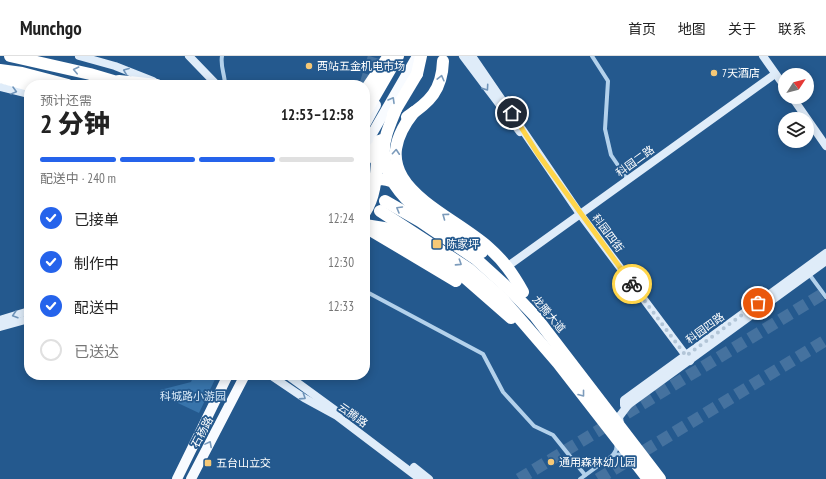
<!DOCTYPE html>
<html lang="zh">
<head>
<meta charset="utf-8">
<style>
  :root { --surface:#fff; --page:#f2f2f2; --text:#222; --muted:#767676; --line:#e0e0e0; --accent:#2563eb }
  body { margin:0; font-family:"PT Sans Narrow","Noto Sans SC",sans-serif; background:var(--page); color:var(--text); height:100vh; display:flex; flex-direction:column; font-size:15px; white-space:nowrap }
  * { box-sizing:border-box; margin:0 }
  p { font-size:13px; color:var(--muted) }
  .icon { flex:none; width:22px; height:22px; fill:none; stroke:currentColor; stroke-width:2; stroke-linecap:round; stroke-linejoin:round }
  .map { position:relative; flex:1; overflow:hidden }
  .sheet { position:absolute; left:24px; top:24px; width:346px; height:300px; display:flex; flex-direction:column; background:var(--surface); border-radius:16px; box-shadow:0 2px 10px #0003 }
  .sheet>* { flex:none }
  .needle { width:26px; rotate:54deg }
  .tools { position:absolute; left:778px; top:12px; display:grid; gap:8px }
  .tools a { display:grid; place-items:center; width:36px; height:36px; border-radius:50%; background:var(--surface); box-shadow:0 2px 10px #0003; font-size:20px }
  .pin { position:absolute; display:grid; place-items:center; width:34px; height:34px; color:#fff; margin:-17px; border:2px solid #fff; border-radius:50%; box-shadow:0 1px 4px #0007 }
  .courier { position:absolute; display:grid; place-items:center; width:40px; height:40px; margin:-20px; border:3px solid #ffd54a; border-radius:50%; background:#fff; color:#222; box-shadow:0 1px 5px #0007 }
  .summary em { font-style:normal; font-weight:800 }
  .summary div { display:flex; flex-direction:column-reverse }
  .summary { display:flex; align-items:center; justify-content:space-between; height:68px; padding:0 16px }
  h1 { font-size:26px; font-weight:800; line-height:30px }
  .bar { display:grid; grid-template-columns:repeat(4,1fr); gap:6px 4px; align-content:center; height:48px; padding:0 16px }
  .bar i { height:5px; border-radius:3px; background:var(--line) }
  .bar .current { background:var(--accent) }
  .bar p { grid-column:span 4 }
  ol { padding:0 16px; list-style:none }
  li { display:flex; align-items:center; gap:12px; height:44px }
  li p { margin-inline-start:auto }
  li .icon { padding:4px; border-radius:50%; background:var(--accent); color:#fff; stroke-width:4 }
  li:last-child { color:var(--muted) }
  li i { width:22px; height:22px; border:2px solid var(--line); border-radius:50% }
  header { display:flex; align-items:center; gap:24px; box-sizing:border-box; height:56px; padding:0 20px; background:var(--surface); border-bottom:1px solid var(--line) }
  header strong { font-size:19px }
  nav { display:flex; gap:22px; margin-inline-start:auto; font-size:14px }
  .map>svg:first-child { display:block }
</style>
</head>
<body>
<header>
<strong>Munchgo</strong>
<nav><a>首页</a><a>地图</a><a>关于</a><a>联系</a></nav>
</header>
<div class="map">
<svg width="826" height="423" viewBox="0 0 826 423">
  <rect width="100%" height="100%" fill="#24598e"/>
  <polygon fill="#3874ab" points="194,319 217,319 199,357 163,340 160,334 191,326"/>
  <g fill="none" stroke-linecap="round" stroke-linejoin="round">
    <g stroke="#45729f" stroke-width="12" stroke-dasharray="12 6" stroke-linecap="butt">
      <polyline points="365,30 374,0"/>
      <polyline points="519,423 826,236"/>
      <polyline points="598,423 826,284"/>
    </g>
    <g stroke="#b3d1eb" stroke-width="4">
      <path d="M222 0C220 10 225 19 225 29"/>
      <polyline points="592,0 608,25 605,73 611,99 628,124"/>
      <polyline points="809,218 826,241"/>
      <polyline points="365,235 483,298 503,336 534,370 553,379 585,419"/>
      <polyline points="29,255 26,235 29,222"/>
      <polyline points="617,387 616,394 613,399 625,398"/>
      <polyline points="580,423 613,399"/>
    </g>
    <g stroke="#dfecf9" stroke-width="8">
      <polyline points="79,0 115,10 153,25"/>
      <polyline points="189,0 217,29"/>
      <polyline points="463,0 520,76"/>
      <polyline points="472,0 580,158 690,305"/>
      <polyline points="763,0 785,31"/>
      <polyline points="0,31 29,38"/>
      <polyline points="792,41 826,90"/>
      <polyline points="508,210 775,18"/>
      <polyline points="0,264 29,255"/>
      <polyline points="0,271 29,263"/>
      <polyline points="270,319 304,342 337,360 420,423"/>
      <polyline points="287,319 335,354"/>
      <polyline points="628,349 624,349 624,344 826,197"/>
      <polyline points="620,369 619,361 628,349 826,205"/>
      <polyline points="414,411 429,423"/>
    </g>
    <g stroke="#f8fbff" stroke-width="10">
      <polyline points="365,69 376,49"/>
      <polyline points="365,90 417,0"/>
      <polyline points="177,423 228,319"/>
      <polyline points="191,423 245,319"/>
    </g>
    <g stroke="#fff" stroke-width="12">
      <polyline points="10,0 90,18 127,29"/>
      <polyline points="0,14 22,17 68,29"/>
      <polyline points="417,18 421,0"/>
      <polyline points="0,21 29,29"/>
      <polyline points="119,25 157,29"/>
      <polyline points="365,35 388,1"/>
      <path d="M414 56C358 126 444 153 488 191 504 205 513 218 523 236"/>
      <polyline points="365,57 398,0"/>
      <path d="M407 61C430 46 442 34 443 5"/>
      <polyline points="365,104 382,84"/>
      <path d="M365 130C377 120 388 122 400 130"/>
      <polyline points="385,145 420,165 476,203 509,233 535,260 660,423"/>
      <polyline points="380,155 469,213 501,241 558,307 648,423"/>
      <polyline points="365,169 390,173 463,220 511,262"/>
      <polyline points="367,172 456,225"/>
    </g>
    <g stroke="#fff" stroke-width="12">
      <path d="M396 53C391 66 383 82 384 97 386 145 447 173 482 196"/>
      <polyline points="393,58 417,18"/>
      <path d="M365 156C379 134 375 109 379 85"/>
    </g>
  </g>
  <defs><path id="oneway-chevron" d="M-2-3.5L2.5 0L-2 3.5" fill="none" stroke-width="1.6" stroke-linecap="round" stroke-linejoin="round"/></defs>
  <g stroke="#7c9bbb">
    <use href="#oneway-chevron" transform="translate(76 14) rotate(-167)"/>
    <use href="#oneway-chevron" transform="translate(441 22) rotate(-76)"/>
    <use href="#oneway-chevron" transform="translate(396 96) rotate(-86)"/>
    <use href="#oneway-chevron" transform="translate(399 153) rotate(-150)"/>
    <use href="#oneway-chevron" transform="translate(445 160) rotate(-144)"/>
    <use href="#oneway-chevron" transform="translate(459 207) rotate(33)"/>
    <use href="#oneway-chevron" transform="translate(582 338) rotate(52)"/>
  </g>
  <g stroke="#6f94b9">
    <use href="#oneway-chevron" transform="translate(126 15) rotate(-159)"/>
    <use href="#oneway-chevron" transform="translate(486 32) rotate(55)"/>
    <use href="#oneway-chevron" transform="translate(14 35) rotate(15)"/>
    <use href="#oneway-chevron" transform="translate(15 259) rotate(163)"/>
    <use href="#oneway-chevron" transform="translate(303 341) rotate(33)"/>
  </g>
  <g stroke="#799abb">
    <use href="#oneway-chevron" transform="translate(392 44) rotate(-60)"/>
    <use href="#oneway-chevron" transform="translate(209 388) rotate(-62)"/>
  </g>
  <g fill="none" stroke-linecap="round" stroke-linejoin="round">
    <polyline stroke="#b2c5d7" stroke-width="4" stroke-dasharray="0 7.2" points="632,228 686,300 758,247"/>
    <polyline stroke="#ffd54a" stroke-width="5" points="512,57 538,98 632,228"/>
  </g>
  <g fill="#f6c876" stroke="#24598e" stroke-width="1.5">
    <circle cx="309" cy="10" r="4"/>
    <circle cx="714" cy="17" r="4"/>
    <rect x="432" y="183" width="10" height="10" rx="2"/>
    <circle cx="551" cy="406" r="4"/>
    <rect x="204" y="403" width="8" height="8" rx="2"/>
  </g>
  <g text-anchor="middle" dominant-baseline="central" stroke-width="3.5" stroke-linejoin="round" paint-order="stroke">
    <g font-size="11" fill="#fff" stroke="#24598e" text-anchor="start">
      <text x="317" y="10">西站五金机电市场</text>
      <text x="722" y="17">7天酒店</text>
      <text x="446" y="188">陈家坪</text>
      <text x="559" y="406">通用森林幼儿园</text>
      <text x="216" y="407">五台山立交</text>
    </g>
    <g font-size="11" fill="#fff" stroke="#24598e">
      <text transform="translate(635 105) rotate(-36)">科园二路</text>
      <text transform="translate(608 177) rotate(53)">科园四街</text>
      <text transform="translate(549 258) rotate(50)">龙腾大道</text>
      <text transform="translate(705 272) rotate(-36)">科园四路</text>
      <text transform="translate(353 359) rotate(35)">云腾路</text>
      <text transform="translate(202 376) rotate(-62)">石杨路</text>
    </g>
    <g font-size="11" fill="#d8e9f8" stroke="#24598e">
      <text x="193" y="340">科城路小游园</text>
    </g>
  </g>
</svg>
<div class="tools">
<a><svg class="needle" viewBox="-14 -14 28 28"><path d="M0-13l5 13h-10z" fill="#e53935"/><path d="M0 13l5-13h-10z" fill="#767676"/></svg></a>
<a><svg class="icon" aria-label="layers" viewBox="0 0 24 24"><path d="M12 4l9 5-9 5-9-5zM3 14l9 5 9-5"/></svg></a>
</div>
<div class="pin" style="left:758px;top:247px;background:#ea580c"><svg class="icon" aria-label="bag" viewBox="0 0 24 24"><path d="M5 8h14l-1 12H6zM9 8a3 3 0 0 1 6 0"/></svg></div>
<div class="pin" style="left:512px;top:57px;background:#1f2937"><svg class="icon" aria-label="home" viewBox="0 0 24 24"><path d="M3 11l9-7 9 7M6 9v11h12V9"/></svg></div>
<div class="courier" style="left:632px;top:228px"><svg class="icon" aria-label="bike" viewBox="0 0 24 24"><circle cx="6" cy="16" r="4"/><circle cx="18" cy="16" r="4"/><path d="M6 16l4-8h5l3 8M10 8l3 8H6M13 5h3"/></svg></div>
<section class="sheet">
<div class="summary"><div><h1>2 分钟</h1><p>预计还需</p></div><em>12:53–12:58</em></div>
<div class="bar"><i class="current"></i><i class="current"></i><i class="current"></i><i></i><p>配送中 · 240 m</p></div>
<ol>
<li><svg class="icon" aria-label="check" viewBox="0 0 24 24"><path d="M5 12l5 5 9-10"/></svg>已接单<p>12:24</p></li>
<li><svg class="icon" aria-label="check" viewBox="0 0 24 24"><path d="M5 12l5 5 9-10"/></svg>制作中<p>12:30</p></li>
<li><svg class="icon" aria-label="check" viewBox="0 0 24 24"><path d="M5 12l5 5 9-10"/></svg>配送中<p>12:33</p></li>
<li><i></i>已送达</li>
</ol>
</section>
</div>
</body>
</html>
